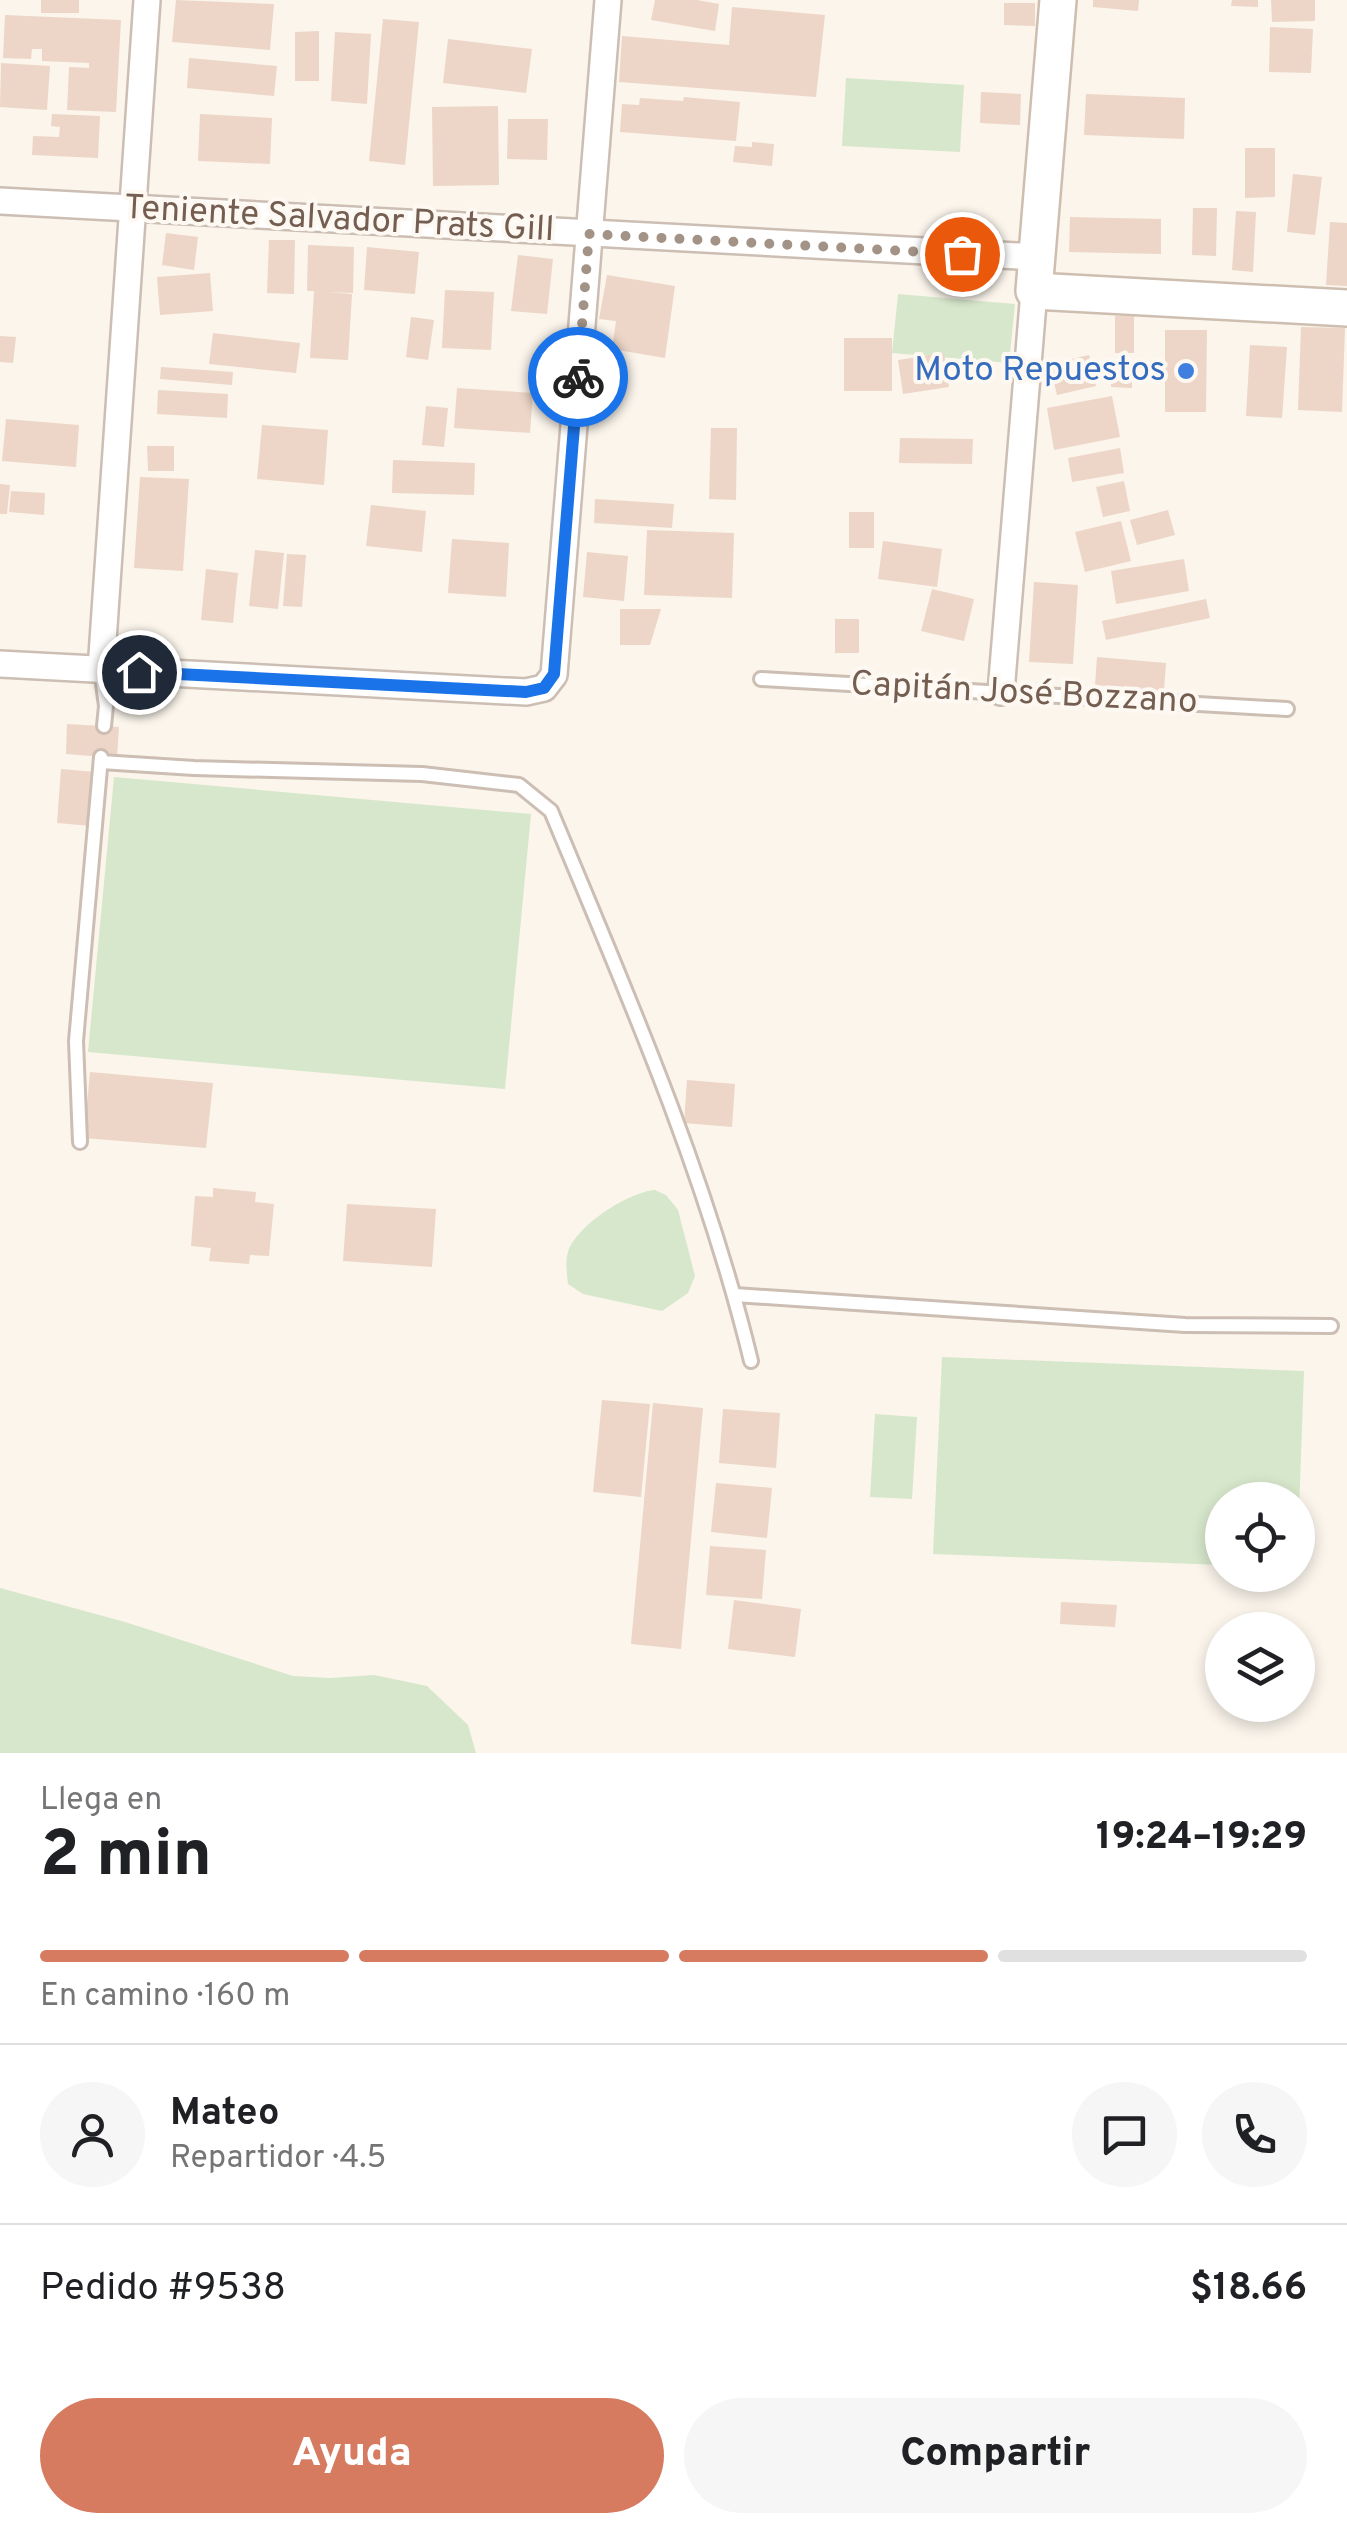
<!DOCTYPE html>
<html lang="es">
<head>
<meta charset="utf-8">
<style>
  :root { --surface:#fff; --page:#f6f6f6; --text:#202124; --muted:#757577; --line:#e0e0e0; --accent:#d67b60 }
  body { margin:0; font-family:Overpass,sans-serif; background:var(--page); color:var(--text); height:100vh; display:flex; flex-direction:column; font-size:38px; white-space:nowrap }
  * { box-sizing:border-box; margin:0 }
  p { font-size:32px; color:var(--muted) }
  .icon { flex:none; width:55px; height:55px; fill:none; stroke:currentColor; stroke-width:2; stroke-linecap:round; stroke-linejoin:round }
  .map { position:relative; height:1753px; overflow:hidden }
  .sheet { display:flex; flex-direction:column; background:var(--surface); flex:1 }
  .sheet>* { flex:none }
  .fabs { position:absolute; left:1205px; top:1482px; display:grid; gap:20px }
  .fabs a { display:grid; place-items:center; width:110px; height:110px; border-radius:50%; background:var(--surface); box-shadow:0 5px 15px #0003; font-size:50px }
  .pin { position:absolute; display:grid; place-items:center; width:85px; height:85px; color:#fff; margin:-42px; border:5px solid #fff; border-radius:50%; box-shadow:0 2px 10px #0007 }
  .courier { position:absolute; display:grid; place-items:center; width:100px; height:100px; margin:-50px; border:8px solid #1a73e8; border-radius:50%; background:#fff; color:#222; box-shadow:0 2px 12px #0007 }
  .headline em { font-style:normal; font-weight:800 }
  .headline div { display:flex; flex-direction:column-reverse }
  .headline { display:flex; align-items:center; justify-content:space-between; height:170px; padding:0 40px }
  h1 { font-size:65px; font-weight:800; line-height:75px }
  .bar { display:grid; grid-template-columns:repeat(4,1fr); gap:15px 10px; align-content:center; height:120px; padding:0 40px }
  .bar i { height:12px; border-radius:8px; background:var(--line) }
  .bar .current { background:var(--accent) }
  .bar p { grid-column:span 4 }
  .line { display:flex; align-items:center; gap:25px; padding:0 40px; border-top:2px solid var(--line) }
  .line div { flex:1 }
  .round { display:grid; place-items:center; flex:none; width:105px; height:105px; border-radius:52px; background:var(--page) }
  .cta { display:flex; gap:20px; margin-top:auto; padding:20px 40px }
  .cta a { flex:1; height:115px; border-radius:60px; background:var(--accent); color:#fff; font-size:40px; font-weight:800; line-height:115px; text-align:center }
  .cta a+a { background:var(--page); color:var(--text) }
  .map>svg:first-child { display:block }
</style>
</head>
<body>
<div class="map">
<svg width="1347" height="1753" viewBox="0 0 1347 1753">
  <rect width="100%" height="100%" fill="#fbf5ec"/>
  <g fill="#d7e7cb">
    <polygon points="846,78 964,85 960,152 842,146"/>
    <polygon points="898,294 1015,304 1009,363 892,353"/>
    <polygon points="114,777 531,814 505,1089 88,1052"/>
    <path d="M655 1190 666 1195 678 1210 695 1276 688 1293 662 1311 583 1294 568 1284C567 1273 565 1263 568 1252 576 1226 628 1192 655 1190Z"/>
    <polygon points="942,1357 1304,1371 1298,1542 1298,1500 1222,1500 1222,1565 933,1554"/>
    <polygon points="875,1414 917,1417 912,1499 870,1497"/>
    <polygon points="0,1588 125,1622 293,1676 330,1678 374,1675 427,1686 468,1725 476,1753 0,1753"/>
  </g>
  <g fill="#edd6c7">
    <rect x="41" y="0" width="38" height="13"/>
    <polygon points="176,0 274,4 270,50 172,42"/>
    <polygon points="655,0 697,0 719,4 715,31 651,20"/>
    <polygon points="1093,0 1139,0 1138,11 1093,7"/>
    <polygon points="1232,0 1258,0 1258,7 1231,6"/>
    <polygon points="1271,0 1315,0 1315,21 1272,22"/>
    <polygon points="1004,3 1035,3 1035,26 1004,25"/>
    <polygon points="732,7 825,15 816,97 619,82 622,36 729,45"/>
    <polygon points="5,15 121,20 116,112 67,110 69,67 89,68 89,63 42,61 42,49 32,49 31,59 3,58"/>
    <polygon points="383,19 419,22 405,165 369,161"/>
    <polygon points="1270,27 1313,29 1311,73 1269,72"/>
    <polygon points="319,31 319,81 295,81 295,32"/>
    <polygon points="335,32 371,34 367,104 331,101"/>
    <polygon points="448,39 532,49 526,93 443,83"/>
    <polygon points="189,58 277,66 274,96 187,88"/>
    <polygon points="1,63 50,66 47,110 0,107"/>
    <polygon points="981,92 1021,94 1020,125 980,123"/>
    <polygon points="1086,94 1185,98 1184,139 1084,135"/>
    <polygon points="684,97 740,102 736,141 620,132 622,104 639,105 640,98 683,101"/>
    <polygon points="498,106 499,185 433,186 432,107"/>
    <polygon points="52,114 100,116 98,158 32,155 33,136 59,137 60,127 51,126"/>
    <polygon points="200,114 272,118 270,164 198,161"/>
    <polygon points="508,119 548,119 547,160 507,159"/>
    <polygon points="752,142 774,144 772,166 733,162 735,146 752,147"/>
    <polygon points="1245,148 1275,148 1275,197 1245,198"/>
    <polygon points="1293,174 1322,177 1315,235 1287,232"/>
    <polygon points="1193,208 1217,208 1216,256 1192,255"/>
    <polygon points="1236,211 1256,212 1253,272 1232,270"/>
    <polygon points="1070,217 1161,219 1161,254 1069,252"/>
    <polygon points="1330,222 1347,223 1347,286 1326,285"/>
    <polygon points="166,233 198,237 194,270 162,265"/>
    <polygon points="269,240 295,240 294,294 267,293"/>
    <polygon points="308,245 354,247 353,293 327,292 352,294 348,360 310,358 314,291 307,291"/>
    <polygon points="367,247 419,252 415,294 364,290"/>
    <polygon points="518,255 553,259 547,314 511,311"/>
    <polygon points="210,273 213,311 160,315 157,277"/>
    <polygon points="607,275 675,286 665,358 612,349 616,321 599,319"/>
    <polygon points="445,290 494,292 491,350 442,348"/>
    <rect x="1115" y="316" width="19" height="37"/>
    <polygon points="411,317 434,320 428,360 406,357"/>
    <polygon points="1301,327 1345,328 1342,412 1298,410"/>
    <polygon points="1165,330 1207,330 1206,412 1165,412"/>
    <polygon points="213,333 300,343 296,373 209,364"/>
    <polygon points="0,336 16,337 13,363 0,362"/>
    <rect x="844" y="338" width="48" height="53"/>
    <polygon points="1250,345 1287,347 1282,418 1246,416"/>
    <polygon points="944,353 949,387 903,394 898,360"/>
    <polygon points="1089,355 1096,386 1057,395 1050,364"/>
    <polygon points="1132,360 1132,388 1111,387 1111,362"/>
    <polygon points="161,367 233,372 232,385 160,379"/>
    <polygon points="457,388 533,393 530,433 454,428"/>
    <polygon points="158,390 228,394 227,418 157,414"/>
    <polygon points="1112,396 1120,437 1054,450 1047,408"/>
    <polygon points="426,406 448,408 444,447 422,445"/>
    <polygon points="6,419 79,425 76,467 2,461"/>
    <polygon points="262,425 328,430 324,485 257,479"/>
    <polygon points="711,428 737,428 736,500 709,499"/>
    <polygon points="900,438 973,439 972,464 899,463"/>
    <polygon points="147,446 174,446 174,471 148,471"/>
    <polygon points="1120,448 1124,473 1072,482 1068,458"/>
    <polygon points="393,460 475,463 474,495 392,493"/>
    <polygon points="140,477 189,479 183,571 134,568"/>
    <polygon points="1124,481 1130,511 1103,517 1096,487"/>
    <polygon points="0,484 10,485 7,514 0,514"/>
    <polygon points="11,491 45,493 44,515 9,512"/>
    <polygon points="595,499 674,504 672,528 594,523"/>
    <polygon points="371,505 426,511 422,552 366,546"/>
    <polygon points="1168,510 1175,535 1137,545 1130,520"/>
    <rect x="849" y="512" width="25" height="36"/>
    <polygon points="1121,521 1131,561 1085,572 1075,532"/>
    <polygon points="647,530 734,533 732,598 644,595"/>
    <polygon points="452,539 509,543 506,597 448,593"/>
    <polygon points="883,541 942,549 937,587 878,579"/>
    <polygon points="255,550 284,553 278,609 249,606"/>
    <polygon points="587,552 628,556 624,601 583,597"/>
    <polygon points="287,554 306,555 302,607 283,606"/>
    <polygon points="1184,559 1189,591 1116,604 1111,571"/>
    <polygon points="206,569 238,573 233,623 201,620"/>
    <polygon points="1034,582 1078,585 1073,664 1029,662"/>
    <polygon points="932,589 974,599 964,641 921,631"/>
    <polygon points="1206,599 1210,618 1106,640 1102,621"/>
    <polygon points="620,609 661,609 650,645 620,645"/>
    <rect x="835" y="619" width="24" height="34"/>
    <polygon points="1097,657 1166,663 1164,691 1095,685"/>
    <polygon points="67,724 119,727 117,758 66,754"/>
    <polygon points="61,769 95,772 91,826 57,823"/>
    <polygon points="90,1072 213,1083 206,1148 84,1138"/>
    <polygon points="687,1080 735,1084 732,1127 684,1123"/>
    <polygon points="213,1188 256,1192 255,1202 274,1204 269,1256 250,1255 249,1264 209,1261 211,1248 191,1246 195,1196 213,1197"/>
    <polygon points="347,1204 436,1209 432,1267 343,1261"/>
    <polygon points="602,1400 650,1404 641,1497 593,1492"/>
    <polygon points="653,1403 703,1408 681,1649 631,1644"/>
    <polygon points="723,1409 780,1413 776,1468 719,1463"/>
    <polygon points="716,1483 772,1488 767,1538 711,1532"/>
    <polygon points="710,1546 766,1550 762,1599 706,1595"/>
    <polygon points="734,1600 801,1609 795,1657 728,1649"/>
    <polygon points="1061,1602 1117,1605 1115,1627 1060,1624"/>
  </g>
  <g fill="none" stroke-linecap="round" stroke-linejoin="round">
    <defs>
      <g id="lane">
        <polyline points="101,670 106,706 104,726"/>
        <polyline points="761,679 1287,709"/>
        <path d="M101 762 194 768 422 774 519 785 551 811C626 991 705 1171 751 1361"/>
        <polyline points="80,1142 76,1041 101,757"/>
        <polyline points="735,1295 1185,1325 1331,1326"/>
      </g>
      <g id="street">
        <polyline points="0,201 1037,257"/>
        <polyline points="0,664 526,692 544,688 554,675 608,0"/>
        <polyline points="101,670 147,0"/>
        <polyline points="1001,692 1034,291"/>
      </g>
      <polyline id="secondary" points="1058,0 1034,291 1347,308"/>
    </defs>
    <use href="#lane" stroke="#ccbeb3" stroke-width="18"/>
    <use href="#street" stroke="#ccbeb3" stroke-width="30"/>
    <use href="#secondary" stroke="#cebeb0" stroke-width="40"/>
    <use href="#lane" stroke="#fff" stroke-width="12"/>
    <use href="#street" stroke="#fff" stroke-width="25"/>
    <use href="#secondary" stroke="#fff" stroke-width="35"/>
  </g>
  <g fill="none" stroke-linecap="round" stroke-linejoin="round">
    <polyline stroke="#a39387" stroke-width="10" stroke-dasharray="0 18" points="578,377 589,234 962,254"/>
    <polyline stroke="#1a73e8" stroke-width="12" points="139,672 526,692 544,688 554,674 578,377"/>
  </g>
  <circle fill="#3f7fe0" stroke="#fdf9f2" stroke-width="4" cx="1186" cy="371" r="10"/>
  <g text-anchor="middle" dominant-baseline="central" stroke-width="8" stroke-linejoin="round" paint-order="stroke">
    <g font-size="35" fill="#745e51" stroke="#fdf9f2">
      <text transform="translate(339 220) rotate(3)">Teniente Salvador Prats Gill</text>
      <text transform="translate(1024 694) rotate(3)">Capitán José Bozzano</text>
    </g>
    <g font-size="35" fill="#366cbe" stroke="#fdf9f2" text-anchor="end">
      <text x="1166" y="371">Moto Repuestos</text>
    </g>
  </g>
</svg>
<div class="fabs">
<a><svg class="icon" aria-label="locate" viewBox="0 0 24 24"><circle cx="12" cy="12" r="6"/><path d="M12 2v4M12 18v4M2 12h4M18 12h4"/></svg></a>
<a><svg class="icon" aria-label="layers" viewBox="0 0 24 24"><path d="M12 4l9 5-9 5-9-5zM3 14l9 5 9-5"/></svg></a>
</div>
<div class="pin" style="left:962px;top:254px;background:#ea580c"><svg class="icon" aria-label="bag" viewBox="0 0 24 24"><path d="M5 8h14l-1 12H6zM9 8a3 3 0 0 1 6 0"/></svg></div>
<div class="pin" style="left:139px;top:672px;background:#1f2937"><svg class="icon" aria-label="home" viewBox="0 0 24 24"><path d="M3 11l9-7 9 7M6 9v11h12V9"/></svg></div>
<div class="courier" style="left:578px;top:377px"><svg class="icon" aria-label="bike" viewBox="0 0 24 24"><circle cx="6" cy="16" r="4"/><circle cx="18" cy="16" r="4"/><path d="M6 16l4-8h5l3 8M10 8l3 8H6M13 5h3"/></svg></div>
</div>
<section class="sheet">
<div class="headline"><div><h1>2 min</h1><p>Llega en</p></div><em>19:24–19:29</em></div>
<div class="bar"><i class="current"></i><i class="current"></i><i class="current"></i><i></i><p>En camino · 160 m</p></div>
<div class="line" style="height:180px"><a class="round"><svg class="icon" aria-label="person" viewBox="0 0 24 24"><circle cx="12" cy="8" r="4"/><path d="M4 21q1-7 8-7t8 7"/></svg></a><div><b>Mateo</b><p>Repartidor · 4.5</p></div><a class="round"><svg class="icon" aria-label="chat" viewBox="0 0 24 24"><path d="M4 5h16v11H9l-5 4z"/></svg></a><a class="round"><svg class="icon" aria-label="phone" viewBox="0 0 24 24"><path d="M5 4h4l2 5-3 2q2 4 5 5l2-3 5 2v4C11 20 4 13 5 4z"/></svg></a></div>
<div class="line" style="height:130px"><div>Pedido #9538</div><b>$18.66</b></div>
<div class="cta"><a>Ayuda</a><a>Compartir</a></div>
</section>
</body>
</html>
